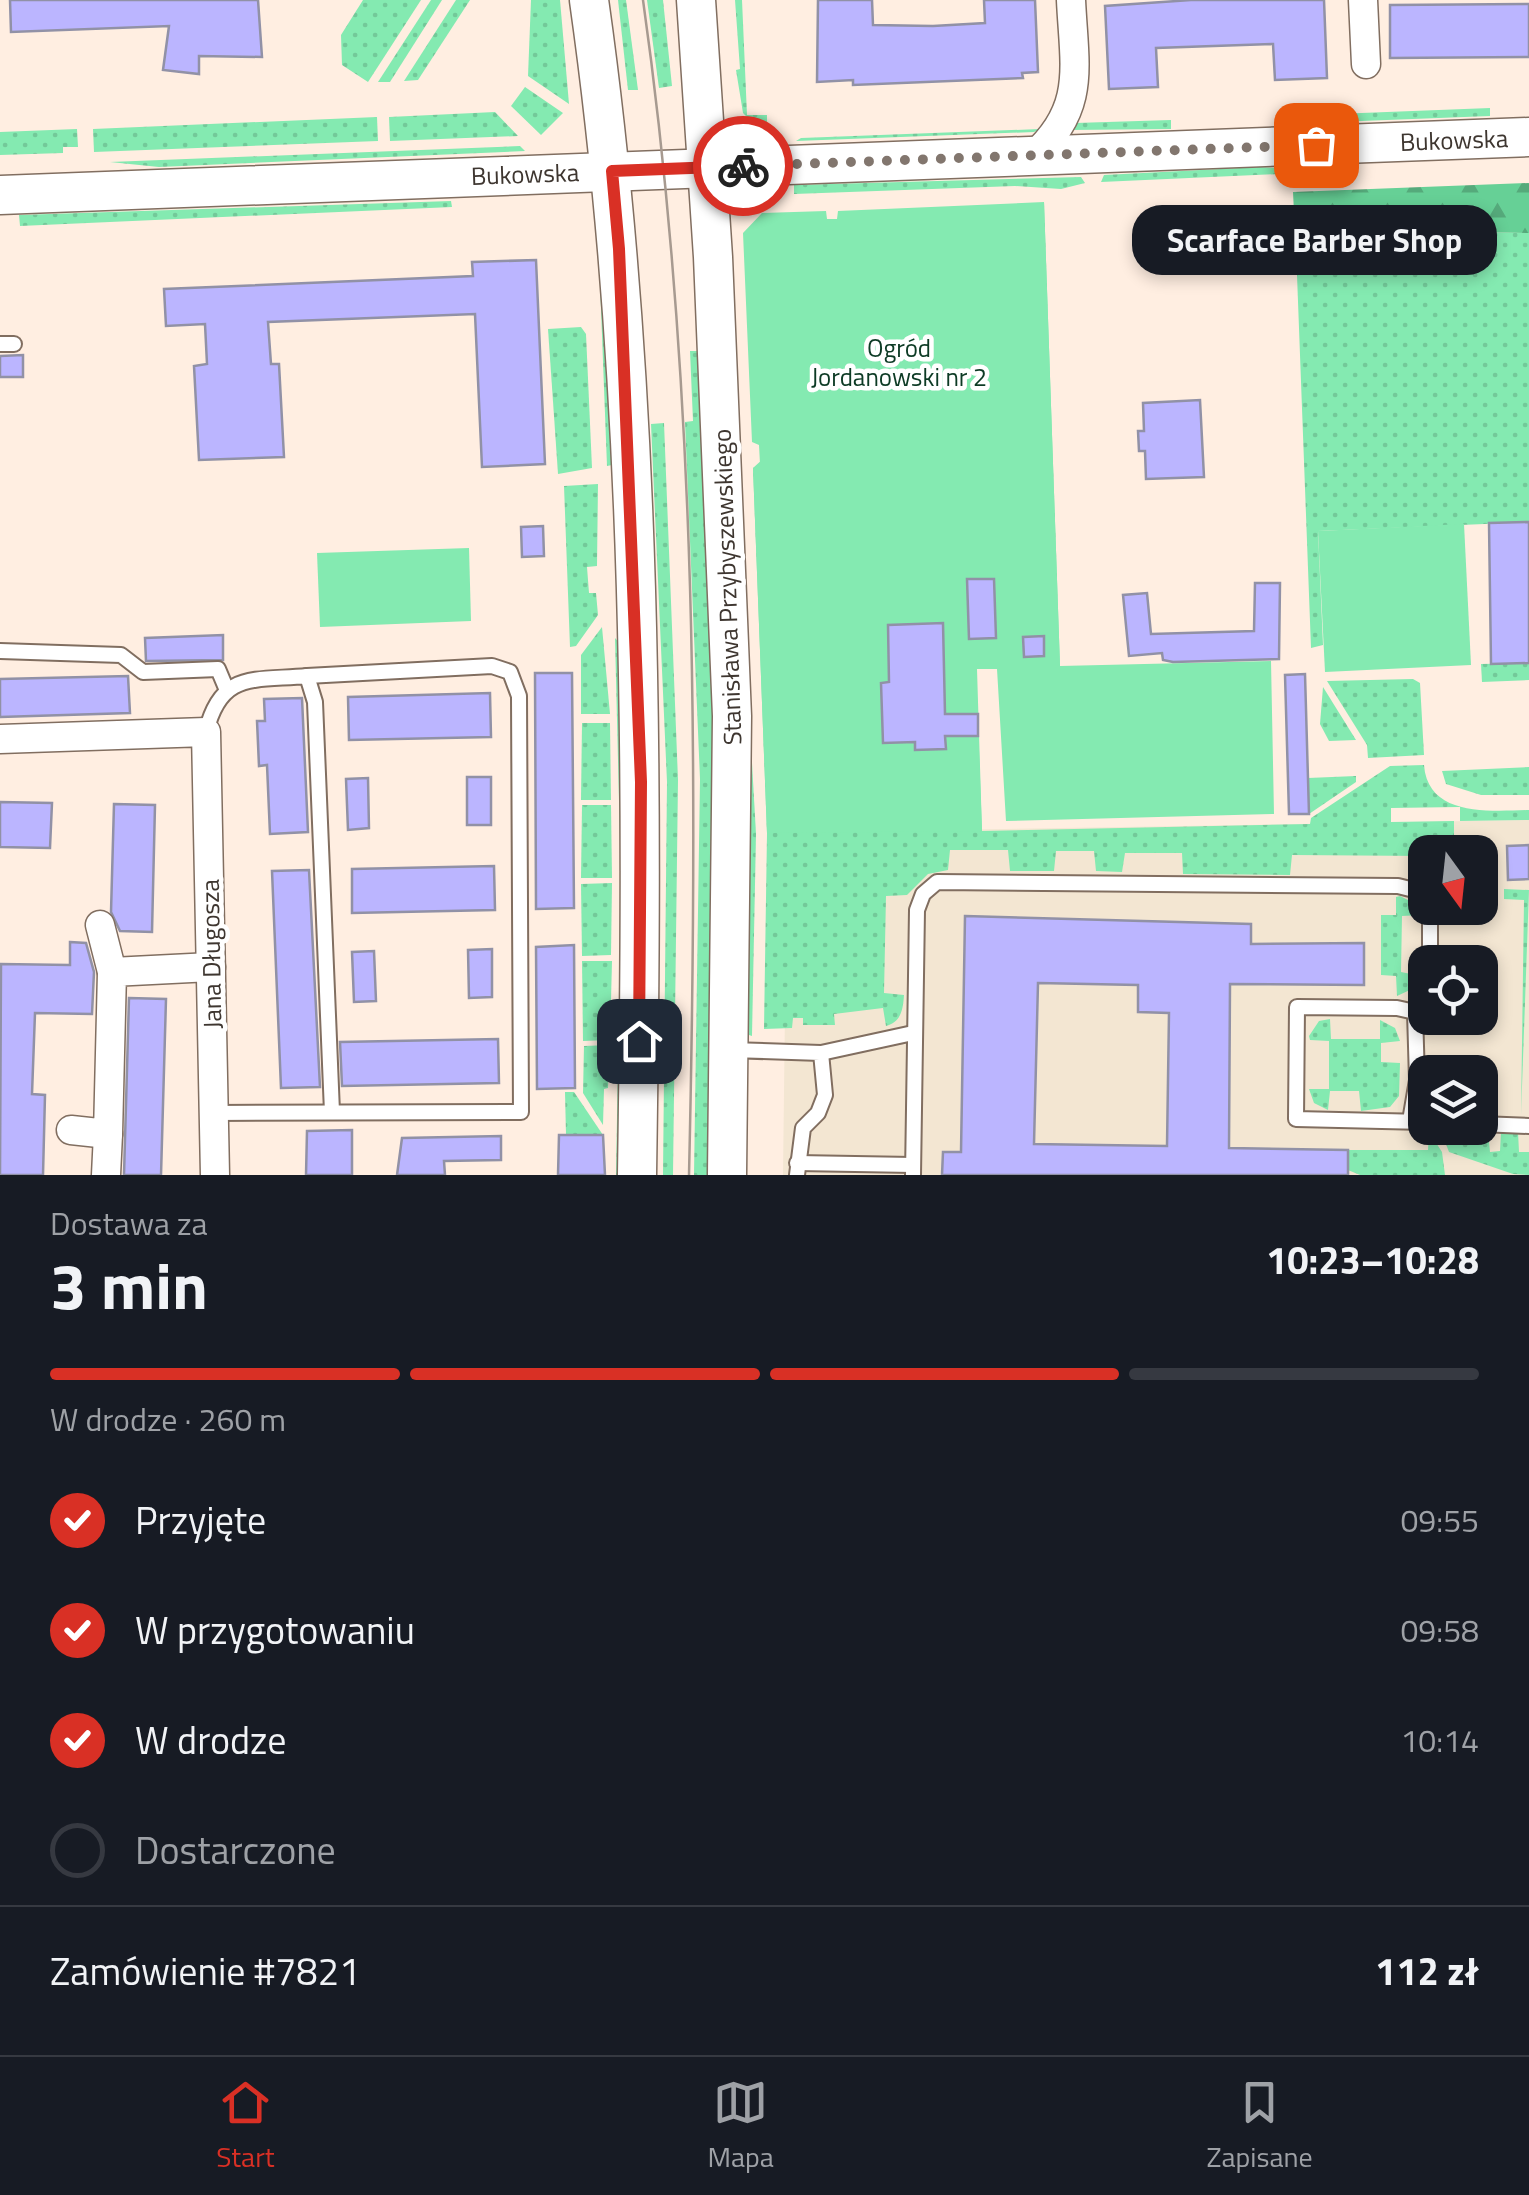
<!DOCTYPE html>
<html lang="pl">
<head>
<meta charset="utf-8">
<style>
  :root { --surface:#171b24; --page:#242831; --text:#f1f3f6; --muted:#9ea1a6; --line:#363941; --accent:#d93025 }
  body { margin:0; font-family:"Titillium Web",sans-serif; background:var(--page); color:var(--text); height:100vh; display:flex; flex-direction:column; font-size:38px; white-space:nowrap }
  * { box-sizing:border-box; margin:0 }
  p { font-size:32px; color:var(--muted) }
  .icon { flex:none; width:55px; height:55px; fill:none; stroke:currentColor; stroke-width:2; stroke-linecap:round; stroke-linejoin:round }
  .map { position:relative; height:1175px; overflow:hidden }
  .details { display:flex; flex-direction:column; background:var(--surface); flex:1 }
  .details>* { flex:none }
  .needle { width:65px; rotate:165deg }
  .tools { position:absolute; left:1408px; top:835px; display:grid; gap:20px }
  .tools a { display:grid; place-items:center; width:90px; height:90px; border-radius:20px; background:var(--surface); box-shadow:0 5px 15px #0003; font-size:50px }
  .pin { position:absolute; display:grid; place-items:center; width:85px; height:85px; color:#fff; margin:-42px; border-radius:20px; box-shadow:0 5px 15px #0006 }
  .courier { position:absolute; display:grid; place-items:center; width:100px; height:100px; margin:-50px; border:8px solid #d93025; border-radius:50%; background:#fff; color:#222; box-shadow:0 2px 12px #0007 }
  .bubble { position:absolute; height:70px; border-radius:30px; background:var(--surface); box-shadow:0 5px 15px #0003; font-size:32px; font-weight:700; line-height:70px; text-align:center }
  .headline em { font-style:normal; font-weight:700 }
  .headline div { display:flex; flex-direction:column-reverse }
  .headline { display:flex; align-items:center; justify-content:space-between; height:170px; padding:0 50px }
  h1 { font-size:65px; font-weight:700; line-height:75px }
  .bar { display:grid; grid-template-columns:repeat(4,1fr); gap:15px 10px; align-content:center; height:120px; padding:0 50px }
  .bar i { height:12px; border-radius:8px; background:var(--line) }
  .bar .current { background:var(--accent) }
  .bar p { grid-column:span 4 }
  .line { display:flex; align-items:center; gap:25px; padding:0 50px; border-top:2px solid var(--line) }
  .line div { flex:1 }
  ol { padding:0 50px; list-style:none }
  li { display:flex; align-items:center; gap:30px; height:110px }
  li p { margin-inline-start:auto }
  li .icon { padding:10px; border-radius:50%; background:var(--accent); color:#fff; stroke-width:4 }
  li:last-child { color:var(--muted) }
  li i { width:55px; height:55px; border:5px solid var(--line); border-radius:50% }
  .dock { display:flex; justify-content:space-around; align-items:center; height:140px; border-top:2px solid var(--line); background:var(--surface); font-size:28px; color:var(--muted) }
  .dock a { display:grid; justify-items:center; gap:5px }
  .dock .current { color:var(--accent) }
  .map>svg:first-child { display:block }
</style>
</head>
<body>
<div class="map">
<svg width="1529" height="1175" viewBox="0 0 1529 1175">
  <defs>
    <pattern id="grass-dots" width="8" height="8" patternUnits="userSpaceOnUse" patternTransform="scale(2.5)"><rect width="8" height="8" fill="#84eab1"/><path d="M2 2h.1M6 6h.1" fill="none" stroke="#73c999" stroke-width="1.8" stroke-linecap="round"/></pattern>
    <pattern id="forest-firs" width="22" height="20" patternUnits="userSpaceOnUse" patternTransform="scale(2.5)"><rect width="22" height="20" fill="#66d096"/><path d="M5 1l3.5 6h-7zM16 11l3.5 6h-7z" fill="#55aa7b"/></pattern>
  </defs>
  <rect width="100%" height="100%" fill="#ffeee1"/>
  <path fill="#f3e6d2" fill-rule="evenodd" d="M1529 820V1175H783L785 1010 767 833ZM1425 852H1480V908H1425ZM1425 962H1480V1018H1425ZM1425 1072H1480V1128H1425Z"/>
  <g fill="url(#grass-dots)">
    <polygon points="363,0 421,0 368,82 342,65 341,35"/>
    <polygon points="431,0 442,0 390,82 378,82"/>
    <polygon points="456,0 470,0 418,80 404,81"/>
    <polygon points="531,0 560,0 569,104 528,76"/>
    <polygon points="618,0 626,0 638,90 628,90"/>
    <polygon points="647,0 663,0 672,86 659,88"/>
    <polygon points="735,0 742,0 747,115 767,115 767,123 753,123 743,113 736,70 740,69"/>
    <polygon points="525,87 563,113 541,135 511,106"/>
    <polygon points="1490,108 1490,116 1284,124 1284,116"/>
    <polygon points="495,112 518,136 390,141 389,117"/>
    <polygon points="377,117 378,141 94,152 93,129"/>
    <polygon points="1171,120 1171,129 1070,130 1075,123"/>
    <polygon points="77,129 78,147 63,147 63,153 0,155 0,132"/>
    <polygon points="1040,129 1034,132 796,141 801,138"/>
    <polygon points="520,146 525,151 159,167 110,162"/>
    <polygon points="1259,167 1277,168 1280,174 1101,182 1104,175"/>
    <polygon points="1081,177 1085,183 1061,189 1015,186 794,194 794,185"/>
    <polygon points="451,201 452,207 20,226 19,215"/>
    <path d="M1044 202 1060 666 976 669 982 831 1310 824 1311 818 1390 766 1424 765C1428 817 1489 811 1529 810V820L1460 821V807L1391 808V822L1454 821V852L1425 856 1292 855 1290 875 1183 874 1182 853H1125L1122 872 1096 871 1094 851H1056L1054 871H1010L1008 850H950L948 870 928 874 907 895 886 896 884 993 904 995C903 1010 901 1022 886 1026L883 1008 834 1014 835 1025H803V1018H793L792 1028 764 1029 767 833 753 468Z"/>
    <polygon points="1472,232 1529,233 1529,522 1318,531 1323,645 1311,648 1297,275 1367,273"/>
    <polygon points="599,257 613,445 612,465 607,466"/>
    <polygon points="581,327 586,334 592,468 558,474 548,329"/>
    <polygon points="690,351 697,351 714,716 711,1175 694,1175 700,779 685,422 693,421"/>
    <polygon points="664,423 678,780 673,1175 663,1175 667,782 651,424"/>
    <polygon points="598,484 597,566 587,567 589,593 596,593 598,615 576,646 570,647 564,486"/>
    <polygon points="602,627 610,714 581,714 581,655"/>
    <polygon points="615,638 622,646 623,1175 616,1175 621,883"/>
    <polygon points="1529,663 1529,680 1482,682 1481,664"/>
    <polygon points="1413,679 1420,683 1424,755 1368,758 1367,745 1327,681"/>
    <polygon points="1323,687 1356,740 1329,741 1320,724"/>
    <polygon points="582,723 610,723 611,800 581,800"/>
    <polygon points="751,745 756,834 752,1036 746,1034"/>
    <polygon points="1529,767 1529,795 1481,795 1446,784 1442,771"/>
    <polygon points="1356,776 1356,782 1309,814 1308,778"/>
    <polygon points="582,805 611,805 612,878 581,878"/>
    <polygon points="612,883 611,955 582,956 581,884"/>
    <polygon points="1504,889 1529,890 1521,1115 1524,900 1504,899"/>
    <polygon points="1400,896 1414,903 1421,915 1402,916 1401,972 1421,976 1412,989 1397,996 1396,976 1381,975 1381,915 1396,915 1396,897"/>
    <polygon points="582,961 612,961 610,1040 583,1041"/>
    <polygon points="1330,1019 1331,1039 1380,1039 1380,1020 1395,1028 1400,1041 1381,1043 1381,1062 1400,1063 1399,1096 1390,1107 1361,1111 1359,1091 1330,1091 1328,1110 1314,1103 1309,1089 1329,1089 1329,1041 1310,1040 1309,1036 1319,1021"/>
    <polygon points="610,1045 608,1088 604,1089 603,1125 583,1093 584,1046"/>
    <polygon points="565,1092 574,1092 603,1135 566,1135"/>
    <polygon points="1441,1131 1488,1132 1490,1152 1500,1151 1501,1132 1518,1132 1519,1152 1529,1152 1529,1175 1513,1174 1449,1152"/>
    <polygon points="1429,1132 1442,1152 1445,1175 1360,1175 1348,1170 1348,1150 1428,1150"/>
  </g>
  <polygon fill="url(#forest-firs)" points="1529,183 1529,233 1472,232 1367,273 1297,275 1293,192"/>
  <g fill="#84eab1">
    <polygon points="1044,202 1060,666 1271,661 1274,814 1006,821 997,669 977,669 982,831 767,833 753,468 760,464 759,445 752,442 743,233 762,213 826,211 827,219 837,219 838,211"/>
    <polygon points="1464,524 1471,665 1325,672 1318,531"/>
    <polygon points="469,548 471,621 320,627 317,553"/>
  </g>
  <g fill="#bbb5ff" stroke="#9191a6" stroke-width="2.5" fill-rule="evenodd">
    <polygon points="10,0 258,0 262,57 199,56 199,74 163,70 169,26 11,32"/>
    <polygon points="818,0 872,0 873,25 933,26 985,23 984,0 1035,0 1038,72 1022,73 1023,78 853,85 853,80 817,82"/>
    <polygon points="1191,0 1324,0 1327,78 1275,80 1273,44 1156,48 1158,87 1109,89 1105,6"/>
    <polygon points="1529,4 1529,57 1390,58 1390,5"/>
    <polygon points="536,260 545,464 482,467 475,314 268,322 271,364 279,364 284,457 199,460 194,366 207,364 205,324 166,326 164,289 473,276 472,262"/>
    <polygon points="23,355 23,377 0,377 0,356"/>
    <polygon points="1200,400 1204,477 1146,479 1145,451 1139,451 1138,431 1144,431 1143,403"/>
    <polygon points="1529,522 1529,663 1491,664 1489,523"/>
    <polygon points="543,526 544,556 522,557 521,527"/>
    <polygon points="967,579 994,579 996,638 969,639"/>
    <polygon points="1255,583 1280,583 1279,659 1173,662 1163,660 1162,653 1129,656 1123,595 1147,593 1151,634 1254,631"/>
    <polygon points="943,623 945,714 978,714 978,736 945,736 946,749 915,750 915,742 883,743 881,683 889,682 888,625"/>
    <polygon points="223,635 223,660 146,661 145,638"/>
    <polygon points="1044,636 1044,656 1024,657 1023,637"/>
    <polygon points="535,673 572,673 574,908 536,909"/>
    <polygon points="1305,674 1309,814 1289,814 1285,675"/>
    <polygon points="128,676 130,713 0,717 0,679"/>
    <polygon points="490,693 491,737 349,740 348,697"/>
    <polygon points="302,698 308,832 270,834 267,765 259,766 257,721 265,721 264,699"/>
    <rect x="467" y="777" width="24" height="48"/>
    <polygon points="368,778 369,828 348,830 346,779"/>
    <polygon points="0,802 52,803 50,848 0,847"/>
    <polygon points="114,804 155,805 152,932 120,931 111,912"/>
    <polygon points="1529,845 1529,879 1508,880 1507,846"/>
    <polygon points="494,866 495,910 352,913 352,869"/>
    <polygon points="309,870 320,1087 281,1088 272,871"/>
    <path d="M965 916 1251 924V944L1364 943V985L1230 984 1229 1148 1348 1150V1175H942L943 1152H961ZM1038 983 1138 985V1012L1169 1013 1167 1146 1034 1144Z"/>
    <polygon points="70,942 86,943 94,972 92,1014 35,1013 32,1094 45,1095 43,1175 0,1175 1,964 70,965"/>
    <polygon points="574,945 575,1088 537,1089 536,947"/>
    <polygon points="492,949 492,997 469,998 468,950"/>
    <polygon points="374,951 376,1001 354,1002 352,952"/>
    <polygon points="129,998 166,999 161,1175 124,1175"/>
    <polygon points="498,1039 499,1083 342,1086 340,1042"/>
    <polygon points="352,1130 352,1175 306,1175 307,1131"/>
    <polygon points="559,1135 603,1135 605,1175 558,1175"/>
    <polygon points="501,1136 501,1160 444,1161 445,1175 397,1175 402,1138"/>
  </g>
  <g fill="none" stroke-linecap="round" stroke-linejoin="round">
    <defs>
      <g id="lane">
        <polyline points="0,344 14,344"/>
        <polyline points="0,651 121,655 143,672 218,669 226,688"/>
        <path d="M206 732C221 671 253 681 307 676L315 702 332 1112"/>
        <polyline points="1461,852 1477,851"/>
        <polyline points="1430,908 1430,962"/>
        <polyline points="1415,1012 1397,1008 1297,1007 1296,1119 1425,1122"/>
        <polyline points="730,1050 821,1053 825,1095 818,1113 803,1128 797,1175"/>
        <polyline points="821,1053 913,1033"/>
        <polyline points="214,1113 521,1112 519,696 510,672 492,666 307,676"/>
        <polyline points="1410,1121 1417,1080 1415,1012 1425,999"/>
        <polyline points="1480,1124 1529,1126"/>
        <polyline points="797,1163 913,1165"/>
        <polyline points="913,1175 917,910 923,894 937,882 1398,886 1414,890 1425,898"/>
      </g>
      <g id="street">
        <polyline points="1363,0 1366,64"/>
        <path d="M1033 156C1087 108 1074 66 1071 0"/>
        <polyline points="0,739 206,732 215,1175"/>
        <polyline points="100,925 112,972"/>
        <polyline points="71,1130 108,1134 112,972 211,967"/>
        <polyline points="106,1175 108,1134"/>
      </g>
      <g id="secondary">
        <path d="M589 0C644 388 643 784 637 1175"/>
        <polyline points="696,0 713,257 732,716 727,1175"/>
        <polyline points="0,195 1529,137"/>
      </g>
    </defs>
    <use href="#lane" stroke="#816e60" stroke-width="18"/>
    <use href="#street" stroke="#816e60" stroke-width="31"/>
    <use href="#secondary" stroke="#816e60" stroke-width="41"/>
    <use href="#lane" stroke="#fff" stroke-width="14"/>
    <use href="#street" stroke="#fff" stroke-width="28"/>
    <use href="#secondary" stroke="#fff" stroke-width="38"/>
    <path stroke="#a79a90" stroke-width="2.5" d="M643 0C698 388 698 784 689 1175"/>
  </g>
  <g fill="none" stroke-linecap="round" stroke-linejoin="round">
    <polyline stroke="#82766e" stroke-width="10" stroke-dasharray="0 18" points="743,166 1316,145"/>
    <polyline stroke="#d93025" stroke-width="12" points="639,1041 641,782 619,249 612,171 743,166"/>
  </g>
  <g text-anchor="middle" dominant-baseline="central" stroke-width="9" stroke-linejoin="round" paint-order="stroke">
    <g font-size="25" fill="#3e3630" stroke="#fff">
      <text transform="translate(1454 140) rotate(-2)">Bukowska</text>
      <text transform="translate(525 174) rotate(-2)">Bukowska</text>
      <text transform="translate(727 587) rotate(-92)">Stanisława Przybyszewskiego</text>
      <text transform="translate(211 954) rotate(-91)">Jana Długosza</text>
    </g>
    <g font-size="25" fill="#0d3b25" stroke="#fff">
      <text x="899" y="348">Ogród<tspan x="899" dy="29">Jordanowski nr 2</tspan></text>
    </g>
  </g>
</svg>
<div class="tools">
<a><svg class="needle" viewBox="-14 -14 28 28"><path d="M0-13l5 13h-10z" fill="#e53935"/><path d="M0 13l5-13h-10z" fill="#9ea1a6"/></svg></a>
<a><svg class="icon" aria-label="locate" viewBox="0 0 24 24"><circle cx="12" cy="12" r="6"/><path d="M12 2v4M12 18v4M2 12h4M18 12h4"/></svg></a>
<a><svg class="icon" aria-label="layers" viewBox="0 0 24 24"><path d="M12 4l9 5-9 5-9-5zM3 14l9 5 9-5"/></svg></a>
</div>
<div class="pin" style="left:1316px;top:145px;background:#ea580c"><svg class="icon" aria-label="bag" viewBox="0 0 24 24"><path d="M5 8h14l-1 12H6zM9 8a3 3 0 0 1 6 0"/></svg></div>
<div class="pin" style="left:639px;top:1041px;background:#1f2937"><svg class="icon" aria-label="home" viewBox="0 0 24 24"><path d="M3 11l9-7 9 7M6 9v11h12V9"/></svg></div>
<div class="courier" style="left:743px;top:166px"><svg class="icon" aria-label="bike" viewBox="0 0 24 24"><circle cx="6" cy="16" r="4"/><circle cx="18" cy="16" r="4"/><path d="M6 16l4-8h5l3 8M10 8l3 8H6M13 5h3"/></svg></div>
<div class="bubble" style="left:1132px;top:205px;width:365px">Scarface Barber Shop</div>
</div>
<section class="details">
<div class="headline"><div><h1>3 min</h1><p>Dostawa za</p></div><em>10:23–10:28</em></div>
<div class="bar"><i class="current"></i><i class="current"></i><i class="current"></i><i></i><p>W drodze · 260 m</p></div>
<ol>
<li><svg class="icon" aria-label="check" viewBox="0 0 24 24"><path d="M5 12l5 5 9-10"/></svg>Przyjęte<p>09:55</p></li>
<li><svg class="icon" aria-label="check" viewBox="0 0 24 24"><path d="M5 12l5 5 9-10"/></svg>W przygotowaniu<p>09:58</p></li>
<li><svg class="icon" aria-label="check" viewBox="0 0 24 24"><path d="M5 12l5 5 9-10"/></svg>W drodze<p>10:14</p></li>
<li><i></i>Dostarczone</li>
</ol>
<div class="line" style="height:130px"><div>Zamówienie #7821</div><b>112 zł</b></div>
</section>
<nav class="dock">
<a class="current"><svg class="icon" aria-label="home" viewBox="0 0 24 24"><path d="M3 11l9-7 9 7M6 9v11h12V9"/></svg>Start</a>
<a><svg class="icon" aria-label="map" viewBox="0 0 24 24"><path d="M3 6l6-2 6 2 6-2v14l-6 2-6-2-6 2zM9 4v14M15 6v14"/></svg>Mapa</a>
<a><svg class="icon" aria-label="saved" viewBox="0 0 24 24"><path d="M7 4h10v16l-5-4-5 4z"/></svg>Zapisane</a>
</nav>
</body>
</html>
